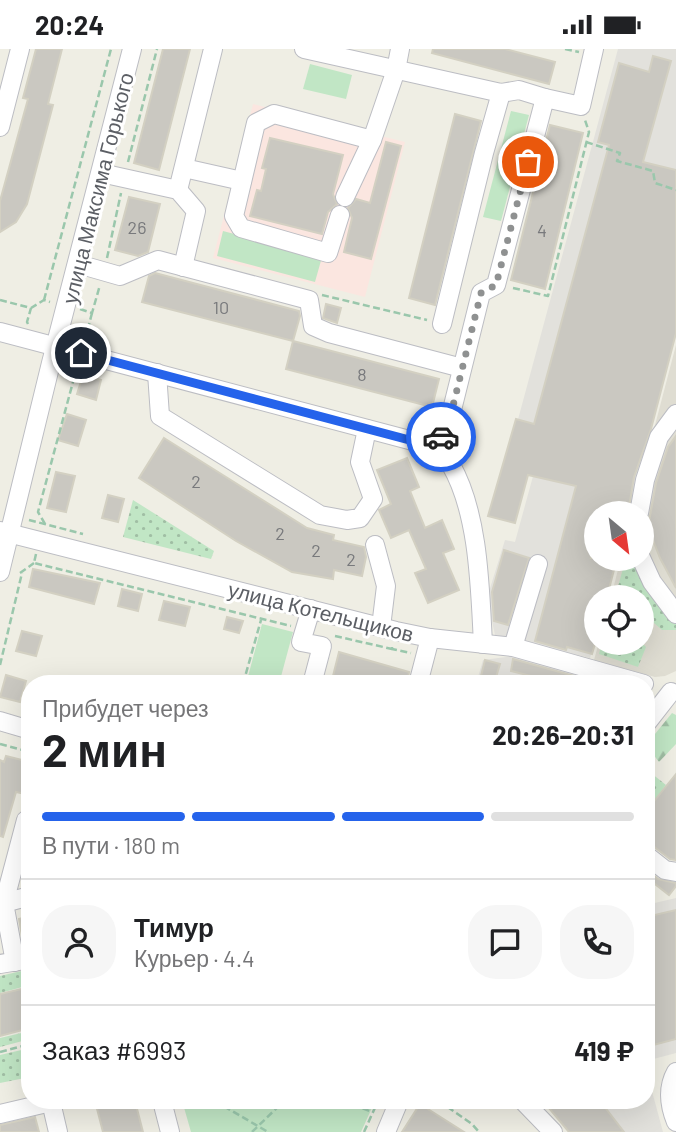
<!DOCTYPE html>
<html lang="ru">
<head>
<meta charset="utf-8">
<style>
  :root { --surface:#fff; --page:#f6f6f6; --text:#202124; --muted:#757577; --line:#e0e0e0; --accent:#2563eb }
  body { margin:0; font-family:Barlow,sans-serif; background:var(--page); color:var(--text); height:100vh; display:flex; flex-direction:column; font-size:26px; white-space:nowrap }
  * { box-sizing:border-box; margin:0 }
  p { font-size:23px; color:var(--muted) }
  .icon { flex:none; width:38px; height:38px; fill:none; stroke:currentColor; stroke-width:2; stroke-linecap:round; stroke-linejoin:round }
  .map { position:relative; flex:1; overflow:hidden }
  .side { position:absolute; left:21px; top:626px; width:634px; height:434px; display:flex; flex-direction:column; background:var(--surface); border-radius:28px; box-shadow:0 7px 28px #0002 }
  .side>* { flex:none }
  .needle { width:46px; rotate:151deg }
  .buttons { position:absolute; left:584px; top:452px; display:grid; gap:14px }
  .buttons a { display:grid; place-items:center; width:70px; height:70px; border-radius:50%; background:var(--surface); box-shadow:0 7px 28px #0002; font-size:35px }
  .pin { position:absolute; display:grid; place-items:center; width:60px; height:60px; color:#fff; margin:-30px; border:4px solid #fff; border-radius:50%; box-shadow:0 2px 7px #0007 }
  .courier { position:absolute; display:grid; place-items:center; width:70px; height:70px; margin:-35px; border:5px solid #2563eb; border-radius:50%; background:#fff; color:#222; box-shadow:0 2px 9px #0007 }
  .summary em { font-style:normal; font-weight:700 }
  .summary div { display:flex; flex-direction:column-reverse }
  .summary { display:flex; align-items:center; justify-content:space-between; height:119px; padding:0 21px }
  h1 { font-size:46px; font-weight:700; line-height:52px }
  .bar { display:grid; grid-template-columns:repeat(4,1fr); gap:10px 7px; align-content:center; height:84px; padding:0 21px }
  .bar i { height:9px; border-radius:5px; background:var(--line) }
  .bar .selected { background:var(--accent) }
  .bar p { grid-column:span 4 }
  .line { display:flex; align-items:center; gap:18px; padding:0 21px; border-top:2px solid var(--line) }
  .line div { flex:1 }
  .round { display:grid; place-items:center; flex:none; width:74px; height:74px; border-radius:28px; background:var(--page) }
  .status { display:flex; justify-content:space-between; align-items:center; height:49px; padding:0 35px; background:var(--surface); direction:ltr }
  .status svg { height:19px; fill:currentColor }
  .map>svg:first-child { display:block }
</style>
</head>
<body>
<div class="status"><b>20:24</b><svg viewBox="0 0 49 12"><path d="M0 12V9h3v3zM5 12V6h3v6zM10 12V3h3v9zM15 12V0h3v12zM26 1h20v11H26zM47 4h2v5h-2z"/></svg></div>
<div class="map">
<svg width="676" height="1083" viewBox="0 0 676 1083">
  <defs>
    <pattern id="grass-dots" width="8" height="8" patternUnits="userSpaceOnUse" patternTransform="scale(1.75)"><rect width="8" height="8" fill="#c1e6c5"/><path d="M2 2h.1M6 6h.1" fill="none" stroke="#a0bea4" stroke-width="1.8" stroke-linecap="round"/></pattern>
    <pattern id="forest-firs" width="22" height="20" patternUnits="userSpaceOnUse" patternTransform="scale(1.75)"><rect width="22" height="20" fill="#c1e6c5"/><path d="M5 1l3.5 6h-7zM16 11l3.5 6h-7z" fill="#a0bea4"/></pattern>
  </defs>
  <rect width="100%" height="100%" fill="#efeee4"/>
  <g fill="#e2e1dc">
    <polygon points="618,0 676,0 676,280 628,464 597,464 597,585 590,609 495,586 487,549 505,491 515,493 541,398 513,389"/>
    <polygon points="514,607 619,635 476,635 483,611"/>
    <polygon points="676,849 676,1004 646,1012 646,856"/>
    <polygon points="646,1020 663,1083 569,1083 543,1052 646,1052"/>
  </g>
  <polygon fill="#dfddd2" points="676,296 676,622 665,627 655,628 594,611 599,593 642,593 642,548 611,548 621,509 642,509 642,464 632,464"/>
  <polygon fill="#fbe6e0" points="253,55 405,93 365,248 213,209"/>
  <g fill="url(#grass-dots)">
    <polygon points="133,451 214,502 211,510 123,488"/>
    <polygon points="626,509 635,509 644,534 676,574 676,581 662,581 646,567 642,571 642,548 615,548"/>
    <polygon points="602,593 641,593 646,598 638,618 599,605"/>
    <polygon points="646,720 666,736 646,762"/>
    <polygon points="30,920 30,936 0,944 0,927"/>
    <polygon points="30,982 30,990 0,998 0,989"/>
    <polygon points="30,999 30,1028 0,1034 0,1006"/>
  </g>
  <polygon fill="url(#forest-firs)" points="672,664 676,666 676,695 659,713 646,696"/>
  <g fill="#c1e6c5">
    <polygon points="310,15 352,26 346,50 303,40"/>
    <polygon points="511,62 529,66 501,172 483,168"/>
    <polygon points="223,182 322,208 315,233 217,207"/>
    <polygon points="262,575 293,583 279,635 246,635"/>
    <polygon points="170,1052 375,1052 361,1083 191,1083 183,1055 172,1058"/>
  </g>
  <g fill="#cac8c1" stroke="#d3d0c2" stroke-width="2">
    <polygon points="36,0 62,0 48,55 53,56 27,155 16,173 0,183 0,152 28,50 23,49"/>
    <polygon points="163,0 190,0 159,121 134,114"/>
    <polygon points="433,0 505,0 555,13 549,35 432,4"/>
    <polygon points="653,7 671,12 643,113 676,121 676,284 651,380 634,428 628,464 597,464 597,486 591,509 617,509 607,548 597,548 597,588 592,605 567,598 566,601 535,592 576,437 528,426 515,474 488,467 516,370 534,375 609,96 598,93 619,14 649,23"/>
    <polygon points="455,65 481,72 435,256 409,249"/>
    <polygon points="550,76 583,84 545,240 511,231"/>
    <polygon points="270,89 343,106 333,145 337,155 328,163 322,185 250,167 257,141 261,142 266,120 262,119"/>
    <polygon points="386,93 401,97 371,210 344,203 352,169 348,159 356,150 370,154"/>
    <polygon points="129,148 160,155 148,203 138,207 115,201"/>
    <polygon points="155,224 299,262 300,267 293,292 142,253 149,227"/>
    <polygon points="326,255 341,259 337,274 323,269"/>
    <polygon points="293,292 439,330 432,358 286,320"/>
    <polygon points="83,326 101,331 96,351 77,345"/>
    <polygon points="67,365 86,371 78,397 58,391"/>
    <polygon points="676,387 676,539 660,509 648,478 656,434 668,398"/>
    <polygon points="164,389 307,479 334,486 333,491 364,498 366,508 362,527 334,521 333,530 292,523 236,492 139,429"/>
    <polygon points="407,409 419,438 410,442 425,479 442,471 454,500 443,504 459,541 428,554 415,524 426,520 409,481 391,489 379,461 391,455 377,421"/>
    <polygon points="56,423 75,427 66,463 47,459"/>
    <polygon points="108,446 124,450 118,473 102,469"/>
    <polygon points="504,501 529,509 508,576 494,572 492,543"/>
    <polygon points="33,520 100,534 94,555 29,538"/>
    <polygon points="122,540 142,545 138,562 118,557"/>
    <polygon points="164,552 190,558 185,577 159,571"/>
    <polygon points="227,568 243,572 239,584 224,580"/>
    <polygon points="22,582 42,587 36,607 16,602"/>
    <polygon points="339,603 409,623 407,635 346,635 332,631"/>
    <polygon points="513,610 603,635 564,635 552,632 551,635 534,635 535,628 511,622"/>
    <polygon points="485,611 500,615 494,635 479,635"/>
    <polygon points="6,626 26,632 20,653 0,648"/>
    <polygon points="6,707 30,713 30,746 16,743 3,788 0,787 0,711 4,713"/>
    <polygon points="676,725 676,811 670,810 653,797 646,795 646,762"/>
    <polygon points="646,820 658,830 676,834 676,837 669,846 646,828"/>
    <polygon points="676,861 676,990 646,998 646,868"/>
    <polygon points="30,867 30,899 24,899 19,870"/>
    <polygon points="30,938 30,979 0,987 0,945"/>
    <polygon points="95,1052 135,1052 143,1083 103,1083"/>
    <polygon points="543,1052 600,1052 624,1083 569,1083"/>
    <polygon points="420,1055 464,1083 402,1083"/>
    <polygon points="35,1068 39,1083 0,1083 0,1076"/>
  </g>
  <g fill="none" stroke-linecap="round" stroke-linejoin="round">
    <defs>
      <g id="minor">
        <polyline points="304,0 501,44 519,41 545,49"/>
        <polyline points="0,78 20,0"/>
        <polyline points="184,119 242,132"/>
        <polyline points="101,124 178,141 196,162 183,218"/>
        <polyline points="178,141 213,0"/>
        <polyline points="345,148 372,91"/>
        <polyline points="340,166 328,204 241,179 234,167 256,74 274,65 372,91 396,21 400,0"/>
        <polyline points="78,215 120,227 158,211 309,251 313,277 329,284 462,319"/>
        <polyline points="442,275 484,104 501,44"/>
        <path d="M0 283 432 397C438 403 446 408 451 416 479 465 480 539 483 595"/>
        <polyline points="157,324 160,367 320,466 347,471 360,469 373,450 360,413 367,380"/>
        <polyline points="432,397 446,385 481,244 496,236 545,49 581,57 594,0"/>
        <polyline points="639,464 645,431 659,388 676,365"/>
        <polyline points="0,482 396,582 430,589 513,598 644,635"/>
        <polyline points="375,496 386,537 381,578"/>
        <polyline points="641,509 652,533 676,565"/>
        <polyline points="0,523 51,314 132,0"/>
        <polyline points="311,560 301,593 322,597 312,635"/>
        <polyline points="513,598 538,515"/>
        <polyline points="418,635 430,589"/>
        <polyline points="0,672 30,681"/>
        <polyline points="646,675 671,643"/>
        <polyline points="30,772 26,771 4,854 30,847"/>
        <polyline points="646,806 665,821 676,823"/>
        <polyline points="4,854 15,913"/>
        <polyline points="0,915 30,910"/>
        <path d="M676 1023C667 1039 669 1056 676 1073"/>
        <polyline points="53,1052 51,1053 58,1083"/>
        <polyline points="162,1052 170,1083"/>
        <polyline points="523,1052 553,1083"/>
        <polyline points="0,1065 51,1053"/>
        <polyline points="386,1083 399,1052"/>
      </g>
    </defs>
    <use href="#minor" stroke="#bcbdc3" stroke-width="20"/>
    <g stroke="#9ac7ac" stroke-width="2.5" stroke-dasharray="7 3.5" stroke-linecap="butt">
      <polyline points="565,0 579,3"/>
      <polyline points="586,93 620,104 617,112 653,122 655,134 676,141"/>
      <polyline points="128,113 157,0"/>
      <polyline points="107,209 121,144"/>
      <polyline points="513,239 548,247 589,83 585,71"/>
      <polyline points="322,246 427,271"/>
      <polyline points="0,251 31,259 44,251 50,253"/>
      <polyline points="44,251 111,0"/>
      <polyline points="80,260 92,264 100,236"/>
      <polyline points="28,275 27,273 31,259"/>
      <polyline points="85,291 92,264"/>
      <polyline points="29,471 83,485"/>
      <polyline points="45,475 38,463 77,318"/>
      <polyline points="36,505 34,514 291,577"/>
      <polyline points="20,524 34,514"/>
      <polyline points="335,587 392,600"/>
      <polyline points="392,598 392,600 411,604"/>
      <polyline points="0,616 22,524"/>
      <polyline points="243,635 261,571"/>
      <polyline points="0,695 30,703"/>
      <polyline points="0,1003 30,995"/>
      <polyline points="215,1052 268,1083"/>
      <polyline points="343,1052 372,1063"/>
      <polyline points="439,1052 472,1075 479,1083"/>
      <polyline points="252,1083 284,1052"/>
      <polyline points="364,1083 378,1052"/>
    </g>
    <use href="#minor" stroke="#fff" stroke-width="18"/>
  </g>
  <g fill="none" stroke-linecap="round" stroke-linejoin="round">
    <polyline stroke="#8f9191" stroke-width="7" stroke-dasharray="0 12.6" points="441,388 446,385 481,244 496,236 528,113"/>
    <polyline stroke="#2563eb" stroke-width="9" points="81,304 432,397 441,388"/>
  </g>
  <g text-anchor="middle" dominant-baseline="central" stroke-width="6" stroke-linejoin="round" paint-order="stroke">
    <g font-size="18" fill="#78797c">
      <text x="137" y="178">26</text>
      <text x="542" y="181">4</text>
      <text x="221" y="258">10</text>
      <text x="362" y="325">8</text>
      <text x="196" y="432">2</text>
      <text x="280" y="484">2</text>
      <text x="316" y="501">2</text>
      <text x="351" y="510">2</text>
    </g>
    <g font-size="21" fill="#5c5f65" stroke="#fff">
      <text transform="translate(97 139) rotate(-76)">улица Максима Горького</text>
      <text transform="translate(321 562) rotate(14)">улица Котельщиков</text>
    </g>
  </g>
</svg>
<div class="buttons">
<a><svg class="needle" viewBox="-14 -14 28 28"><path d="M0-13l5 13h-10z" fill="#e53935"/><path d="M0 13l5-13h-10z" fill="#757577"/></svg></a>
<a><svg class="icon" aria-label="locate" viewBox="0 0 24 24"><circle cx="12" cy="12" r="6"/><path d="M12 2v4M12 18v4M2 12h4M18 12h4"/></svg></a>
</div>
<div class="pin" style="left:528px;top:113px;background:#ea580c"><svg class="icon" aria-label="bag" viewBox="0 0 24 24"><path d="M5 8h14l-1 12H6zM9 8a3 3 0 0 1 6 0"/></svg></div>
<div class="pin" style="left:81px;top:304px;background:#1f2937"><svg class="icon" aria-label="home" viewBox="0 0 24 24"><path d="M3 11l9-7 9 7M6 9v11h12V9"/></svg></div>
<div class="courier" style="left:441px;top:388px"><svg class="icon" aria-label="car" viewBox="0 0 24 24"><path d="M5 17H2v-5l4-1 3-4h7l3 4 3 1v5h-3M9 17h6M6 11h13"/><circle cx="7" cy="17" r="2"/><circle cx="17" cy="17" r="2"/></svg></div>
<section class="side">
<div class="summary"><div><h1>2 мин</h1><p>Прибудет через</p></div><em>20:26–20:31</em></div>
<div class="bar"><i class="selected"></i><i class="selected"></i><i class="selected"></i><i></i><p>В пути · 180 m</p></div>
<div class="line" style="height:126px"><a class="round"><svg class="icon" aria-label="person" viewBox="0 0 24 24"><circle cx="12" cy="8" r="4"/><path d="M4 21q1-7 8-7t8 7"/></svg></a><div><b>Тимур</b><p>Курьер · 4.4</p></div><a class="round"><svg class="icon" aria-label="chat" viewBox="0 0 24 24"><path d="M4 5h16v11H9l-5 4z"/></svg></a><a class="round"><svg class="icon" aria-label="phone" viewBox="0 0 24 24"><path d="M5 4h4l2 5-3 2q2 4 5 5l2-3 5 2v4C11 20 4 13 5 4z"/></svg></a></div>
<div class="line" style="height:91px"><div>Заказ #6993</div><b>419 ₽</b></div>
</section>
</div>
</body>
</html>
